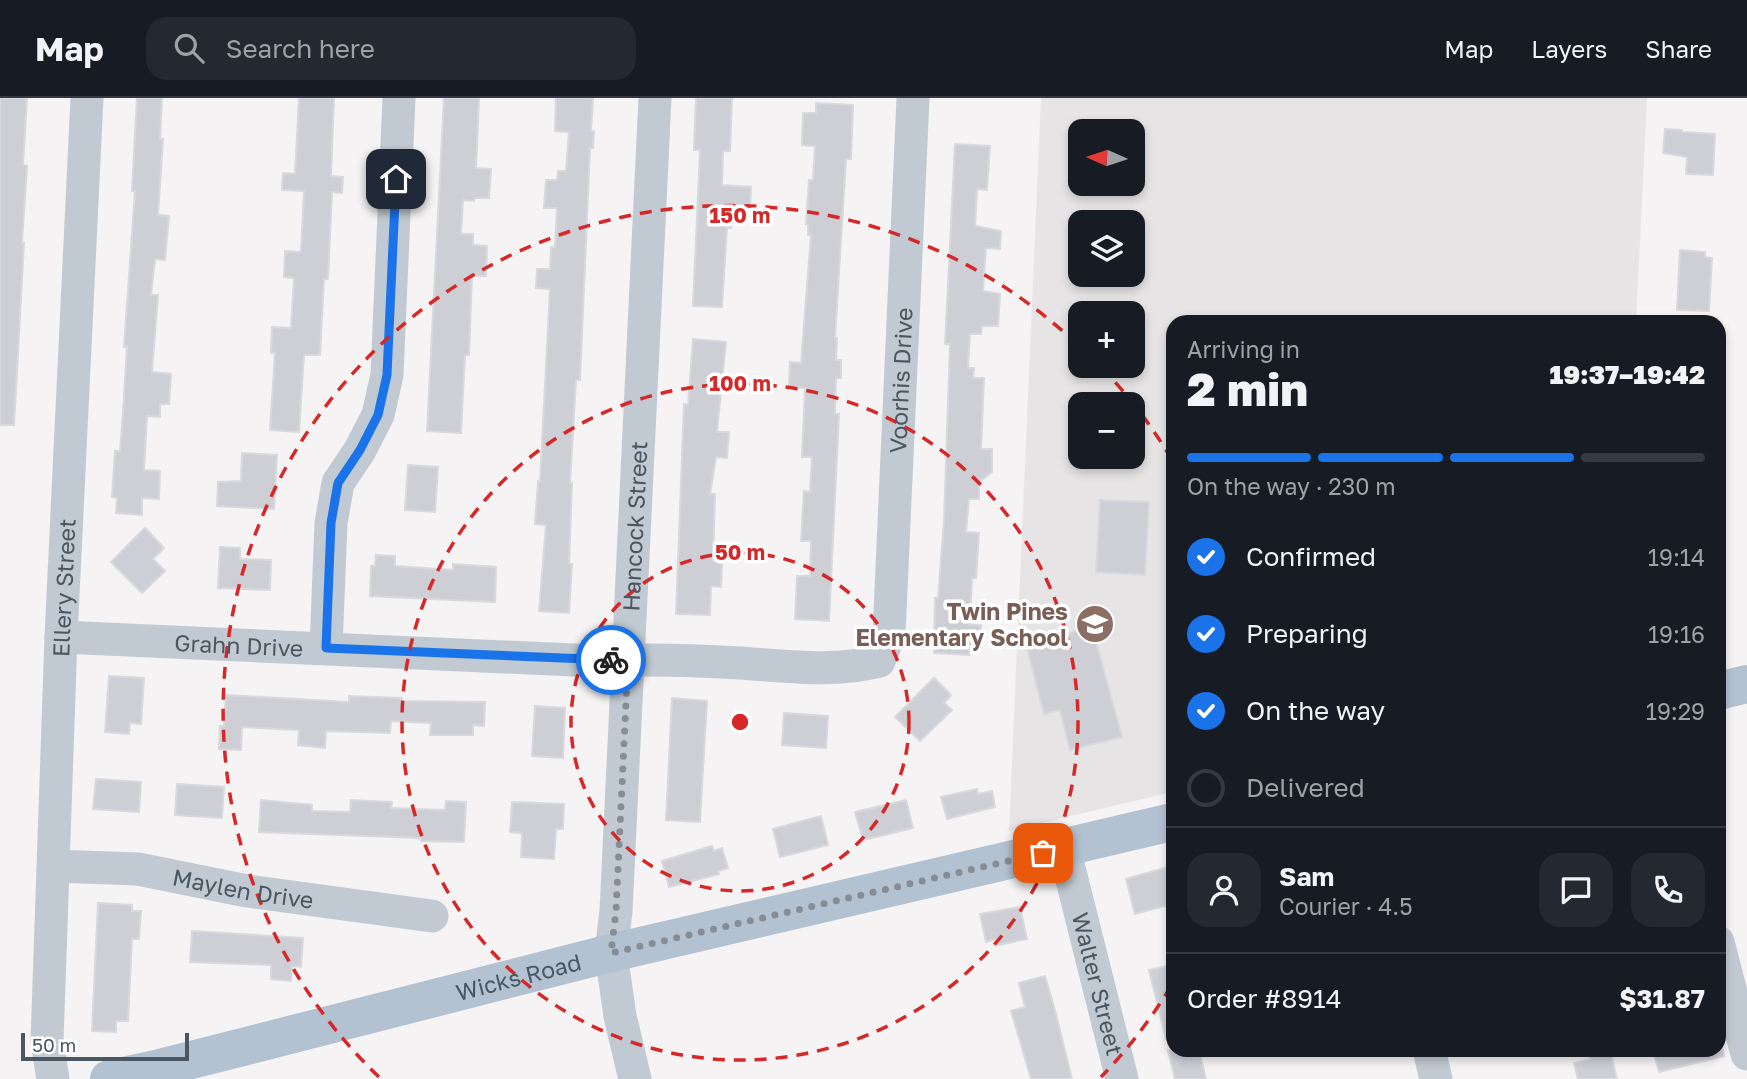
<!DOCTYPE html>
<html lang="en">
<head>
<meta charset="utf-8">
<style>
  :root { --surface:#171b24; --page:#242831; --text:#f1f3f6; --muted:#9ea1a6; --line:#363941; --accent:#1a73e8 }
  body { margin:0; font-family:"Golos Text",sans-serif; background:var(--page); color:var(--text); height:100vh; display:flex; flex-direction:column; font-size:26px; white-space:nowrap }
  * { box-sizing:border-box; margin:0 }
  p { font-size:23px; color:var(--muted) }
  .icon { flex:none; width:38px; height:38px; fill:none; stroke:currentColor; stroke-width:2; stroke-linecap:round; stroke-linejoin:round }
  .map { position:relative; flex:1; overflow:hidden }
  .drawer { position:absolute; left:1166px; top:217px; width:560px; height:742px; display:flex; flex-direction:column; background:var(--surface); border-radius:21px; box-shadow:0 4px 10px #0003 }
  .drawer>* { flex:none }
  .needle { width:46px; rotate:273deg }
  .fabs { position:absolute; left:1068px; top:21px; display:grid; gap:14px }
  .fabs a { display:grid; place-items:center; width:77px; height:77px; border-radius:14px; background:var(--surface); box-shadow:0 4px 10px #0003; font-size:35px }
  .scale { position:absolute; left:21px; bottom:18px; width:168px; box-sizing:border-box; padding-left:7px; border:4px solid #4a5661; border-top:0; font-size:19px; line-height:24px; white-space:nowrap; color:#4a5661; -webkit-text-stroke:5px #fff; paint-order:stroke }
  .pin { position:absolute; display:grid; place-items:center; width:60px; height:60px; color:#fff; margin:-30px; border-radius:14px; box-shadow:0 4px 10px #0006 }
  .courier { position:absolute; display:grid; place-items:center; width:70px; height:70px; margin:-35px; border:5px solid #1a73e8; border-radius:50%; background:#fff; color:#222; box-shadow:0 2px 9px #0007 }
  .summary em { font-style:normal; font-weight:800 }
  .summary div { display:flex; flex-direction:column-reverse }
  .summary { display:flex; align-items:center; justify-content:space-between; height:119px; padding:0 21px }
  h1 { font-size:46px; font-weight:800; line-height:52px }
  .bar { display:grid; grid-template-columns:repeat(4,1fr); gap:10px 7px; align-content:center; height:84px; padding:0 21px }
  .bar i { height:9px; border-radius:5px; background:var(--line) }
  .bar .active { background:var(--accent) }
  .bar p { grid-column:span 4 }
  .line { display:flex; align-items:center; gap:18px; padding:0 21px; border-top:2px solid var(--line) }
  .line div { flex:1 }
  .round { display:grid; place-items:center; flex:none; width:74px; height:74px; border-radius:21px; background:var(--page) }
  ol { padding:0 21px; list-style:none }
  li { display:flex; align-items:center; gap:21px; height:77px }
  li p { margin-inline-start:auto }
  li .icon { padding:7px; border-radius:50%; background:var(--accent); color:#fff; stroke-width:4 }
  li:last-child { color:var(--muted) }
  li i { width:38px; height:38px; border:4px solid var(--line); border-radius:50% }
  header { display:flex; align-items:center; gap:42px; box-sizing:border-box; height:98px; padding:0 35px; background:var(--surface); border-bottom:2px solid var(--line) }
  header strong { font-size:33px }
  nav { display:flex; gap:38px; margin-inline-start:auto; font-size:24px }
  .search { width:490px; height:63px; background:var(--page); display:flex; align-items:center; gap:18px; box-sizing:border-box; padding:0 24px; border-radius:21px; color:var(--muted); font-size:26px }
  .map>svg:first-child { display:block }
</style>
</head>
<body>
<header>
<strong>Map</strong>
<div class="search"><svg class="icon" aria-label="search" viewBox="0 0 24 24"><circle cx="10" cy="10" r="6"/><path d="M15 15l6 6"/></svg>Search here</div>
<nav><a>Map</a><a>Layers</a><a>Share</a></nav>
</header>
<div class="map">
<svg width="1747" height="981" viewBox="0 0 1747 981">
  <rect width="100%" height="100%" fill="#f5f3f3"/>
  <path fill="#e6e4e5" fill-rule="evenodd" d="M1041 0H1647L1636 224H1172V694L1009 733ZM1080 33H1132V86H1080ZM1080 124H1132V177H1080ZM1080 215H1132V268H1080ZM1080 306H1132V359H1080Z"/>
  <g fill="#cdcfd5" stroke="#d7d9de" stroke-width="2">
    <polygon points="0,0 27,0 23,67 27,68 22,145 24,145 14,327 0,327"/>
    <polygon points="137,0 162,0 160,41 163,41 158,117 169,118 165,162 155,161 151,197 158,197 152,274 171,276 169,306 160,306 160,319 147,318 144,372 160,373 159,401 142,400 142,417 116,415 117,400 112,399 115,353 120,353 123,314 127,249 124,249 135,93 132,93"/>
    <polygon points="299,0 334,0 331,78 343,79 342,95 332,94 328,181 324,181 320,257 304,257 299,334 270,332 275,255 271,255 272,229 291,230 294,180 284,179 285,153 301,154 304,93 282,92 283,75 295,76"/>
    <polygon points="444,0 479,0 476,70 491,71 489,100 475,100 474,103 463,102 461,136 473,136 473,147 487,148 486,178 472,178 469,257 465,257 461,335 427,333"/>
    <polygon points="556,0 593,0 591,33 594,33 593,50 590,50 580,282 576,282 570,385 572,385 569,466 572,466 569,515 539,513 546,427 535,426 538,383 540,383 550,191 536,190 537,171 550,171 551,149 555,149 557,110 544,110 546,82 557,82 558,73 566,73 569,34 555,33"/>
    <polygon points="696,0 732,0 730,53 723,53 722,87 751,89 750,109 733,108 731,130 727,130 722,209 693,208 700,52 694,52"/>
    <polygon points="816,5 853,7 851,61 846,61 835,240 837,240 836,262 841,262 841,280 836,280 835,316 839,316 829,523 795,521 797,478 810,478 811,443 801,443 804,393 810,394 812,359 802,359 805,290 789,289 790,264 801,265 811,137 808,137 808,126 806,126 809,82 813,82 815,48 802,47 803,15 816,15"/>
    <polygon points="1665,31 1682,32 1682,34 1715,36 1713,77 1686,76 1687,59 1663,55"/>
    <polygon points="955,46 990,48 987,92 977,91 975,128 1001,133 1000,151 986,150 983,193 1000,196 998,228 982,228 981,236 970,236 968,270 974,270 973,280 984,280 981,351 992,351 992,374 979,384 979,401 969,401 966,434 979,435 976,480 972,480 970,526 981,527 980,549 969,548 969,557 934,555 935,500 938,500 944,423 950,246 945,246"/>
    <polygon points="1680,152 1705,154 1705,159 1712,160 1709,213 1677,212"/>
    <polygon points="693,241 726,244 717,334 729,334 727,360 716,359 710,396 715,396 713,463 722,464 721,489 711,488 710,517 676,516 684,306 688,307"/>
    <polygon points="242,355 277,357 274,411 217,408 218,384 241,383"/>
    <polygon points="408,367 438,369 435,414 405,412"/>
    <polygon points="1100,402 1149,404 1145,477 1096,474"/>
    <polygon points="145,430 164,450 153,461 165,473 142,495 111,464"/>
    <polygon points="220,449 240,450 240,461 271,462 270,492 218,490"/>
    <polygon points="376,457 395,458 395,468 453,472 453,466 496,469 495,504 370,498 371,468 375,468"/>
    <polygon points="1092,529 1122,639 1070,652 1060,612 1044,616 1026,546"/>
    <polygon points="109,578 144,580 141,626 130,625 129,636 105,634"/>
    <polygon points="934,580 951,597 944,605 952,612 920,643 895,619"/>
    <polygon points="226,597 349,604 349,598 402,600 402,603 485,604 484,628 473,627 473,637 430,637 431,625 391,623 390,635 326,633 325,650 298,647 299,632 242,629 241,652 219,651 220,628 224,628"/>
    <polygon points="672,600 707,603 700,724 666,722"/>
    <polygon points="535,608 565,610 563,660 532,658"/>
    <polygon points="784,615 828,618 826,650 782,647"/>
    <polygon points="96,681 141,684 139,714 93,711"/>
    <polygon points="177,686 224,689 222,720 175,717"/>
    <polygon points="977,691 978,696 992,693 995,709 947,721 941,699"/>
    <polygon points="261,702 312,707 312,713 350,714 351,702 392,704 391,710 445,712 446,703 466,704 464,744 421,743 421,740 259,734"/>
    <polygon points="906,702 913,730 863,742 855,714"/>
    <polygon points="512,704 564,706 563,731 556,731 554,761 521,759 522,735 510,734"/>
    <polygon points="821,718 828,747 780,759 773,731"/>
    <polygon points="712,748 714,753 722,750 728,770 718,773 719,776 669,789 662,763"/>
    <polygon points="1168,769 1168,772 1172,770 1172,806 1135,816 1126,781"/>
    <polygon points="98,805 132,807 132,813 141,813 139,841 132,841 128,923 116,923 116,934 92,933"/>
    <polygon points="1020,809 1027,841 998,847 997,841 986,844 980,816"/>
    <polygon points="192,833 303,840 301,869 292,868 291,883 271,881 271,867 190,864"/>
    <polygon points="1172,867 1172,940 1166,941 1149,872"/>
    <polygon points="1045,878 1056,916 1072,981 1031,981 1011,913 1025,909 1019,885"/>
    <polygon points="1168,952 1199,952 1206,981 1175,981"/>
    <polygon points="1610,952 1617,981 1578,981 1574,965 1590,961 1589,957"/>
    <polygon points="1653,952 1723,952 1724,958 1659,974"/>
  </g>
  <g fill="none" stroke-linecap="round" stroke-linejoin="round">
    <g stroke="#c1cad2" stroke-width="33">
      <path id="s1" d="M61 539 595 563C644 561 691 562 740 565 786 568 834 575 879 563L889 537 913 0"/>
      <polyline points="326,550 331,425 338,385 360,352 378,317 387,277 399,0"/>
      <path id="s2" d="M1064 750 1122 981"/>
      <path id="s3" d="M54 768 138 771 247 793 432 818"/>
      <polyline points="1718,844 1747,956"/>
      <polyline points="1429,952 1436,981"/>
      <path id="s4" d="M53 981 47 943 61 539 87 0"/>
      <path id="s5" d="M635 981 620 918 611 855 616 813 655 0"/>
    </g>
    <g stroke="#b3c2d1" stroke-width="38">
      <polyline points="1718,593 1747,586"/>
      <path id="s6" d="M109 981 160 970 611 855 1172 724"/>
    </g>
  </g>
  <g fill="none" stroke-linecap="round" stroke-linejoin="round">
    <polyline stroke="#868d94" stroke-width="7" stroke-dasharray="0 12.6" points="611,562 628,562 616,813 611,855 1043,755"/>
    <polyline stroke="#1a73e8" stroke-width="9" points="396,81 387,277 378,317 360,352 338,385 331,425 326,550 611,562"/>
  </g>
  <g fill="none" stroke="#d62828" stroke-width="3.5" stroke-dasharray="12 9">
    <circle cx="740" cy="624" r="169"/>
    <circle cx="740" cy="624" r="338"/>
    <path d="M1171 888A506 506 0 0 1 1101 979M379 979A506 506 0 0 1 1079 248M1101 269A506 506 0 0 1 1171 360"/>
  </g>
  <defs>
    <symbol id="school-disc" viewBox="-11 -11 22 22"><circle r="9.5" fill="#8d6e63" stroke="#fff"/><path d="M0-5L7-2L0 1L-7-2ZM-4 1L0 2.5L4 1V4Q0 6-4 4Z" fill="#fff"/></symbol>
  </defs>
  <g fill-rule="evenodd">
    <use href="#school-disc" x="1073" y="504" width="44" height="44"/>
  </g>
  <g text-anchor="middle" dominant-baseline="central" stroke-width="7" stroke-linejoin="round" paint-order="stroke">
    <g font-size="23" fill="#4a5661" stroke="#fff">
      <text stroke="none"><textPath href="#s1" startOffset="1102">Voorhis Drive</textPath></text>
      <text stroke="none"><textPath href="#s5" startOffset="556">Hancock Street</textPath></text>
      <text stroke="none"><textPath href="#s4" startOffset="492">Ellery Street</textPath></text>
      <text stroke="none"><textPath href="#s1" startOffset="178">Grahn Drive</textPath></text>
      <text stroke="none"><textPath href="#s3" startOffset="191">Maylen Drive</textPath></text>
      <text stroke="none"><textPath href="#s6" startOffset="422">Wicks Road</textPath></text>
      <text stroke="none"><textPath href="#s2" startOffset="140">Walter Street</textPath></text>
    </g>
    <g font-size="23" font-weight="bold" fill="#785e54" stroke="#fff" text-anchor="end">
      <text x="1068" y="513">Twin Pines<tspan x="1068" dy="26">Elementary School</tspan></text>
    </g>
  </g>
  <circle cx="740" cy="624" r="10" fill="#d62828" stroke="#fff" stroke-width="3.5"/>
  <g font-size="21" text-anchor="middle" font-weight="bold" fill="#d62828" stroke="#fff" stroke-width="7" stroke-linejoin="round" paint-order="stroke">
    <text x="740" y="125">150 m</text>
    <text x="740" y="293">100 m</text>
    <text x="740" y="462">50 m</text>
  </g>
</svg>
<div class="fabs">
<a><svg class="needle" viewBox="-14 -14 28 28"><path d="M0-13l5 13h-10z" fill="#e53935"/><path d="M0 13l5-13h-10z" fill="#9ea1a6"/></svg></a>
<a><svg class="icon" aria-label="layers" viewBox="0 0 24 24"><path d="M12 4l9 5-9 5-9-5zM3 14l9 5 9-5"/></svg></a>
<a>+</a>
<a>−</a>
</div>
<div class="scale">50 m</div>
<div class="pin" style="left:1043px;top:755px;background:#ea580c"><svg class="icon" aria-label="bag" viewBox="0 0 24 24"><path d="M5 8h14l-1 12H6zM9 8a3 3 0 0 1 6 0"/></svg></div>
<div class="pin" style="left:396px;top:81px;background:#1f2937"><svg class="icon" aria-label="home" viewBox="0 0 24 24"><path d="M3 11l9-7 9 7M6 9v11h12V9"/></svg></div>
<div class="courier" style="left:611px;top:562px"><svg class="icon" aria-label="bike" viewBox="0 0 24 24"><circle cx="6" cy="16" r="4"/><circle cx="18" cy="16" r="4"/><path d="M6 16l4-8h5l3 8M10 8l3 8H6M13 5h3"/></svg></div>
<section class="drawer">
<div class="summary"><div><h1>2 min</h1><p>Arriving in</p></div><em>19:37–19:42</em></div>
<div class="bar"><i class="active"></i><i class="active"></i><i class="active"></i><i></i><p>On the way · 230 m</p></div>
<ol>
<li><svg class="icon" aria-label="check" viewBox="0 0 24 24"><path d="M5 12l5 5 9-10"/></svg>Confirmed<p>19:14</p></li>
<li><svg class="icon" aria-label="check" viewBox="0 0 24 24"><path d="M5 12l5 5 9-10"/></svg>Preparing<p>19:16</p></li>
<li><svg class="icon" aria-label="check" viewBox="0 0 24 24"><path d="M5 12l5 5 9-10"/></svg>On the way<p>19:29</p></li>
<li><i></i>Delivered</li>
</ol>
<div class="line" style="height:126px"><a class="round"><svg class="icon" aria-label="person" viewBox="0 0 24 24"><circle cx="12" cy="8" r="4"/><path d="M4 21q1-7 8-7t8 7"/></svg></a><div><b>Sam</b><p>Courier · 4.5</p></div><a class="round"><svg class="icon" aria-label="chat" viewBox="0 0 24 24"><path d="M4 5h16v11H9l-5 4z"/></svg></a><a class="round"><svg class="icon" aria-label="phone" viewBox="0 0 24 24"><path d="M5 4h4l2 5-3 2q2 4 5 5l2-3 5 2v4C11 20 4 13 5 4z"/></svg></a></div>
<div class="line" style="height:91px"><div>Order #8914</div><b>$31.87</b></div>
</section>
</div>
</body>
</html>
